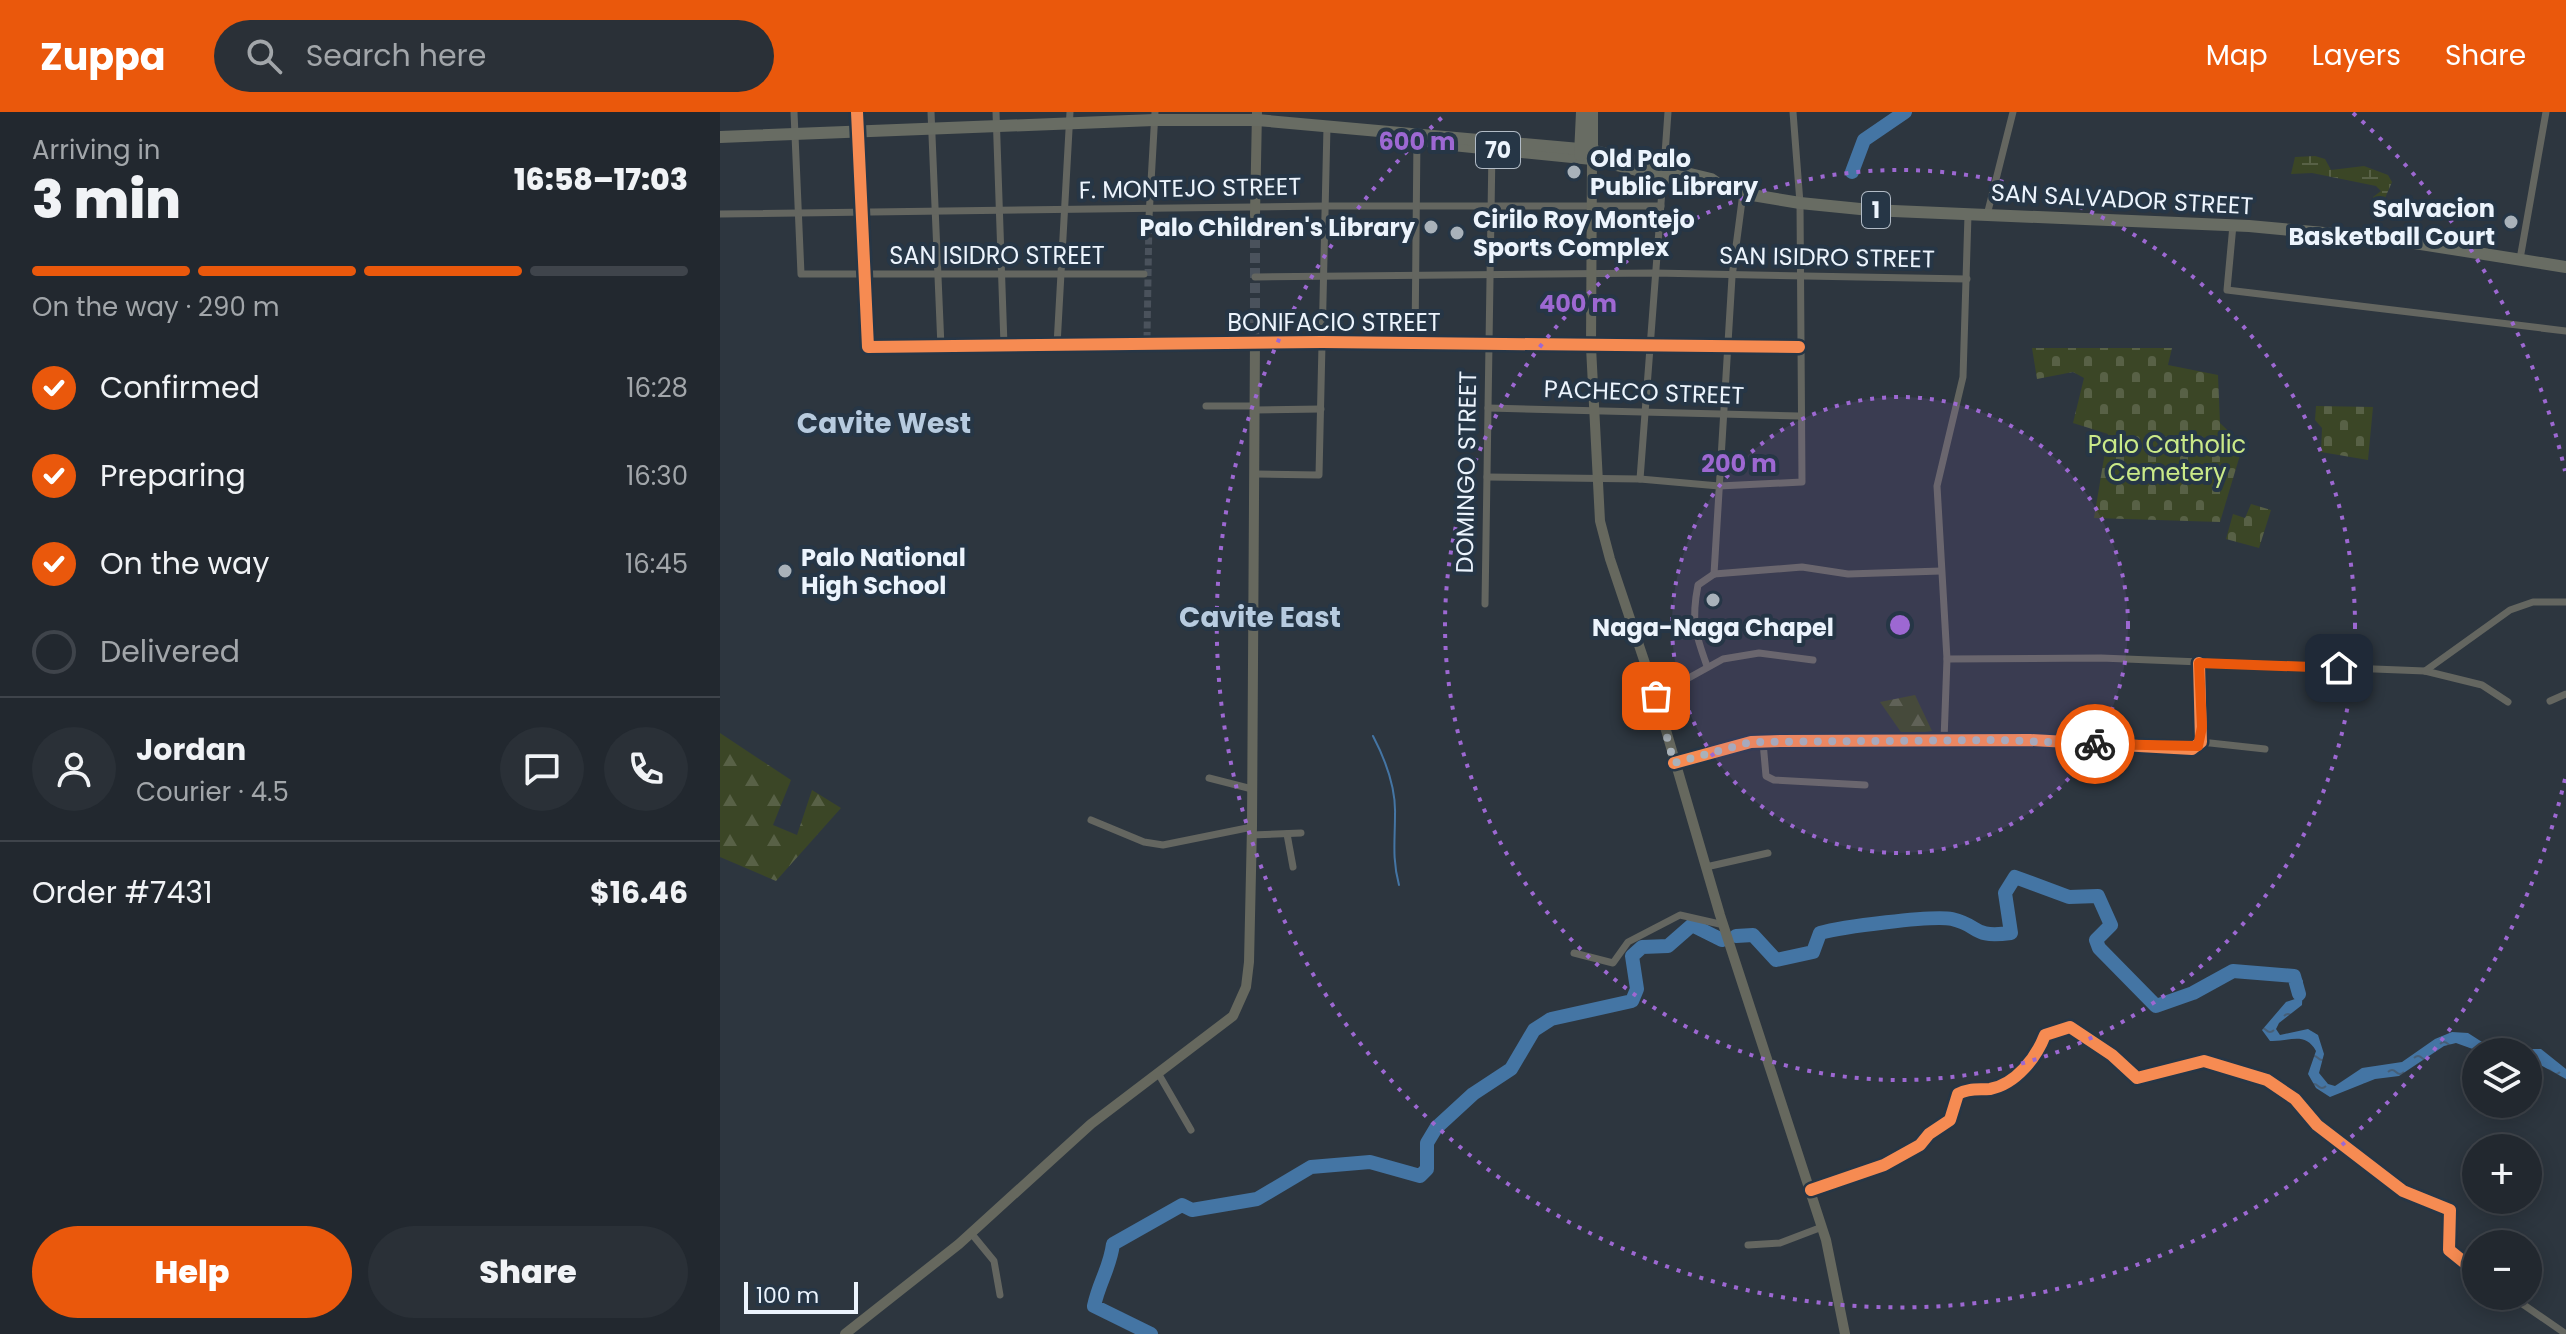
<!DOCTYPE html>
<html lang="en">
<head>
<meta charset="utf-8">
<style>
  :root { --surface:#22282f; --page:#2a3037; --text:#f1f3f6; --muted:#a2a6aa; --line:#3f444b; --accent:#ea580c }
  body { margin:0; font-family:Poppins,sans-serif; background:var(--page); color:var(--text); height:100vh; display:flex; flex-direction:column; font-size:30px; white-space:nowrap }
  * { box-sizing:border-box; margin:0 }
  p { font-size:26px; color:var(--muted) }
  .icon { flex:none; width:44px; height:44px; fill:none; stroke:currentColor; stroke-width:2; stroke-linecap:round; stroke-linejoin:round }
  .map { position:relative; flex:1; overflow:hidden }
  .panel { display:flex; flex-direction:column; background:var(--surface); width:720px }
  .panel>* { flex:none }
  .controls { position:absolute; left:1742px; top:926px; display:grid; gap:16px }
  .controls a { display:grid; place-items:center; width:80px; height:80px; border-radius:50%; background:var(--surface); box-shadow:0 4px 20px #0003,0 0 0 2px var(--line); font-size:40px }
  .scale { position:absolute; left:24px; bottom:20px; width:114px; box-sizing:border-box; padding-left:8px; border:4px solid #ecf4fd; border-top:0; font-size:22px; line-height:28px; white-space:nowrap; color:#ecf4fd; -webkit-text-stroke:6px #263646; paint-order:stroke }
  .pin { position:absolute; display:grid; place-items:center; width:68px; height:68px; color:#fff; margin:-34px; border-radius:16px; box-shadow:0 4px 12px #0006 }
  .courier { position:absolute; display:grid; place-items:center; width:80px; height:80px; margin:-40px; border:6px solid #ea580c; border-radius:50%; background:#fff; color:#222; box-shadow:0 2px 10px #0007 }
  .head em { font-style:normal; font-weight:800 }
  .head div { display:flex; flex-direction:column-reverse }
  .head { display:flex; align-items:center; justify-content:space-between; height:136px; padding:0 32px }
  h1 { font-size:52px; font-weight:800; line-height:60px }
  .bar { display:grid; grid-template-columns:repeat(4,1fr); gap:12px 8px; align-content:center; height:96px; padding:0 32px }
  .bar i { height:10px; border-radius:6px; background:var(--line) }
  .bar .active { background:var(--accent) }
  .bar p { grid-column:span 4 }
  .line { display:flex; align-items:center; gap:20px; padding:0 32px; border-top:2px solid var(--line) }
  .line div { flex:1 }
  .round { display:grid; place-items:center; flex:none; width:84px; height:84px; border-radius:42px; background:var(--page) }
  ol { padding:0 32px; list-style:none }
  li { display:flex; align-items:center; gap:24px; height:88px }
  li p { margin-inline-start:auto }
  li .icon { padding:8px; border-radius:50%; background:var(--accent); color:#fff; stroke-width:4 }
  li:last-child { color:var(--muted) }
  li i { width:44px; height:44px; border:4px solid var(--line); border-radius:50% }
  .button { display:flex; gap:16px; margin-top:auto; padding:16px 32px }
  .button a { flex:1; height:92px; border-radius:48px; background:var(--accent); color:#fff; font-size:32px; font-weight:800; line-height:92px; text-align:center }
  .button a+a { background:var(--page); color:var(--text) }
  header { display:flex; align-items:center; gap:48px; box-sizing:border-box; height:112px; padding:0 40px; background:var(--accent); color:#fff }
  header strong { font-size:38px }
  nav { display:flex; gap:44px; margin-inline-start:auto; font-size:28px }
  .search { width:560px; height:72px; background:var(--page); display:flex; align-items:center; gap:20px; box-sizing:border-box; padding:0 28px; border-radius:44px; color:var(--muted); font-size:30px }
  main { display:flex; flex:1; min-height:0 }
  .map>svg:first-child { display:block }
</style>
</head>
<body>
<header>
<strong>Zuppa</strong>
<div class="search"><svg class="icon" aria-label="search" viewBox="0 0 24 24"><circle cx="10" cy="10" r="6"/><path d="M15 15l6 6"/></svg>Search here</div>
<nav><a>Map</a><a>Layers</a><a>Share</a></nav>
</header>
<main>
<section class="panel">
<div class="head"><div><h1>3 min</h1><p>Arriving in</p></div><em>16:58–17:03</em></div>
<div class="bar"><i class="active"></i><i class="active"></i><i class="active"></i><i></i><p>On the way · 290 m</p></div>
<ol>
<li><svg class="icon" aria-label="check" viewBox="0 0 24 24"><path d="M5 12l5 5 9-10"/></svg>Confirmed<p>16:28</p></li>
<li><svg class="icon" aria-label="check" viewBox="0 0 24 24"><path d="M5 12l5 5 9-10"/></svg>Preparing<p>16:30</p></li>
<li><svg class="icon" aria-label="check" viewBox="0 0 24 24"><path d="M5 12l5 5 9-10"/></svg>On the way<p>16:45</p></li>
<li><i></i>Delivered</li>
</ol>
<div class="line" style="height:144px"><a class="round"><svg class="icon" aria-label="person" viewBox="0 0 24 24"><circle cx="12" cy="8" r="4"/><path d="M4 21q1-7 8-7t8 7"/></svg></a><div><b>Jordan</b><p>Courier · 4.5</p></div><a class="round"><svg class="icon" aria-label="chat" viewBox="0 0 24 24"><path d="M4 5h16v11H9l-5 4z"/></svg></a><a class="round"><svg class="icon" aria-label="phone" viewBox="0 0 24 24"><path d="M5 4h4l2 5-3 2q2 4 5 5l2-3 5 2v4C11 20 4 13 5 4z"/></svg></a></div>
<div class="line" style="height:104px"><div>Order #7431</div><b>$16.46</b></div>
<div class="button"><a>Help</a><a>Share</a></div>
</section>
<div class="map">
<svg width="1846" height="1222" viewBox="0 0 1846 1222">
  <defs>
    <pattern id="forest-firs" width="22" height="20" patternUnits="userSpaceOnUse" patternTransform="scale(2)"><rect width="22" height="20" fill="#3b4626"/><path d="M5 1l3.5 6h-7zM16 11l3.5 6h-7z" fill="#586146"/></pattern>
    <pattern id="wetland-marsh" width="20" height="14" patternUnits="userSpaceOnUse" patternTransform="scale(2)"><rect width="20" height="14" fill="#3b4626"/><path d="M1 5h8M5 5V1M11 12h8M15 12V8" fill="none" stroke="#586146"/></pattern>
    <pattern id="cemetery-stones" width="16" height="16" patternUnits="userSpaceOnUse" patternTransform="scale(2)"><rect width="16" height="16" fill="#3b4626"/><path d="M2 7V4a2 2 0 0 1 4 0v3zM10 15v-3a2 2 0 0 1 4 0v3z" fill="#586146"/></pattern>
    <pattern id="water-ripples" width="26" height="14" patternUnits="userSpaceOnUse" patternTransform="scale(2)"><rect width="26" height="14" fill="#4475a4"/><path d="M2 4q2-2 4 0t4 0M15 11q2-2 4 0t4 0" fill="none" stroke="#465f78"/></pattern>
  </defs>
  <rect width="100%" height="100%" fill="#2d363f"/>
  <g fill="url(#forest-firs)">
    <polygon points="1195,583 1212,619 1183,623 1160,590"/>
    <polygon points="0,621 71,668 53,713 77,723 92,678 121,696 56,769 0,745"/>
  </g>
  <polygon fill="url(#wetland-marsh)" points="1595,44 1605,47 1611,58 1644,54 1668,63 1672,70 1665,86 1670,91 1669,102 1653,106 1653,85 1661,79 1656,74 1592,61 1571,62 1575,45"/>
  <g fill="url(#cemetery-stones)">
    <polygon points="1312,236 1452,236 1448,253 1498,263 1500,311 1523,333 1500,410 1374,406 1388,322 1353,311 1364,266 1353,260 1317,267"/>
    <polygon points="1596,294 1653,295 1648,348 1601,340 1602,316 1595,308"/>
    <polygon points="1531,392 1551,398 1539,436 1506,427 1513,402 1525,406"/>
  </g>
  <path fill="url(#water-ripples)" d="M1578 861 1583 869 1582 893 1559 911 1556 917 1560 923 1588 917 1598 923 1604 942 1599 961 1608 972 1615 974 1642 956 1682 950 1715 927 1732 920 1748 921 1773 937H1821L1846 957V967L1808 946V940H1761L1736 931 1724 934 1679 964 1655 967 1610 985 1596 976 1588 962 1596 939C1585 919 1569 930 1550 929L1542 918 1566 890 1575 887 1570 867Z"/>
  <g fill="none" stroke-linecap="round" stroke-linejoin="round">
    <path stroke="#4475a4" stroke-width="2" d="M653 624C665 647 676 677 675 703 675 728 672 747 679 773"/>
    <g stroke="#4475a4" stroke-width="14">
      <polyline points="1132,60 1144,28 1185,0"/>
      <path d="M1016 824 1033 823 1056 848 1093 840 1100 821C1121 815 1212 803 1232 807 1262 814 1250 826 1291 821L1285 781 1295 765 1349 785 1378 784 1391 813 1376 828 1379 836 1436 894 1473 881 1513 859 1574 864 1579 882"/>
      <path d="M431 1222 374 1194C379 1170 390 1156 393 1132L462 1093 472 1098 537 1087 591 1055 650 1050 700 1064 707 1057V1031L716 1016 753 982 791 957 814 918 831 907 912 889 917 877 912 844 922 835 948 834 972 813 1002 828"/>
    </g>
    <polyline stroke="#4a525c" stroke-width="7" stroke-dasharray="7 3.5" stroke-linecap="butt" points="427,227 429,105"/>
    <polyline stroke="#4a525c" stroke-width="10" stroke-dasharray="10 5" stroke-linecap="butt" points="535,226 535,103"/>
    <g stroke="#646660" stroke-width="7">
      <polyline points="74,0 81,162 424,162"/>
      <polyline points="137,0 148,235 602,230 1079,235"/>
      <polyline points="211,0 221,235"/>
      <polyline points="276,0 284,233"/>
      <polyline points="944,56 948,0"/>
      <polyline points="0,102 605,94 941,94"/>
      <polyline points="1267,103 1293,0"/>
      <polyline points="429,105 435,0"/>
      <polyline points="1513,113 1507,178 1846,219"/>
      <polyline points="1800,147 1826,0"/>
      <polyline points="535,165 934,161 1247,167"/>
      <polyline points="695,231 697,24"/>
      <polyline points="337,233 350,0"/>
      <polyline points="486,294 534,294"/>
      <polyline points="768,296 1079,304"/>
      <polyline points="534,298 601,297"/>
      <polyline points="536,362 599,363 607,14"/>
      <polyline points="767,365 920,367 999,374 1082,370 1080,91 1073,0"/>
      <polyline points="920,367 943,65"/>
      <polyline points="994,462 1012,165 1023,81"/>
      <polyline points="994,462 1082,455 1128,462 1221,459"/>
      <polyline points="765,492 772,37"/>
      <polyline points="1227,547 1381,546 1705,559 1762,573 1788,590"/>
      <path d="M987 554C975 521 971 509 978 473L994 462"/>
      <polyline points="1705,559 1790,498 1813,490 1846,490"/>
      <polyline points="936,584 1003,547 1039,541 1093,548"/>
      <polyline points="1830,589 1846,582"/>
      <polyline points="1224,628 1227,547 1217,374 1243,265 1248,103"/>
      <polyline points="1043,630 1046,664 1054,668 1145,673"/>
      <polyline points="1481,630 1545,637"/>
      <polyline points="954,651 1031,630 1061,629 1310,628 1472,637 1481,630 1479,551"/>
      <polyline points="489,666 532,677"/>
      <polyline points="371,708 424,730 443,733 532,715"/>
      <polyline points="567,722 573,755"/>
      <polyline points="531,723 581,721"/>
      <polyline points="986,755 1048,741"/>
      <polyline points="854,841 893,851 908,830 960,803 1004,813"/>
      <polyline points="438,961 471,1018"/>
      <path d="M1091 1078 1164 1053 1200 1033 1209 1022 1230 1008 1238 982C1248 976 1259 978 1270 977 1296 972 1316 946 1325 923L1350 915 1392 943 1417 966 1484 949 1547 968 1575 987 1597 1013 1683 1079 1730 1098 1729 1138 1756 1160"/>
      <polyline points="251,1121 274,1149 280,1183"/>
      <polyline points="1028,1133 1060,1131 1102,1115"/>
      <polyline points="1791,1184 1846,1222"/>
    </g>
    <g stroke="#66685e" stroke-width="10">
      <polyline points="872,47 871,235 880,409 890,447 936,584 1000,803 1106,1128 1125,1222"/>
      <polyline points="535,103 537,0"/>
      <polyline points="125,1222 239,1132 371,1012 513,904 526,875 529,850 532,715 535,226"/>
    </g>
    <g stroke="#686c63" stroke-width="12">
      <polyline points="697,24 713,31 872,47 990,76 1080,91 1150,98 1529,114 1669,127 1846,155"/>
      <polyline points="0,25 434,8 537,8 871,38 991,67 1004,76"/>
      <polyline points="860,43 862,0"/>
      <polyline points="872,45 872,0"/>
    </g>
    <defs>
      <g id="cycleway">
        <polyline points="137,0 148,235 602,230 1079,235"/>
        <polyline points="954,651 1031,630 1061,629 1310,628 1472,637 1481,630 1479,551"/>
        <path d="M1091 1078 1164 1053 1200 1033 1209 1022 1230 1008 1238 982C1248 976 1259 978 1270 977 1296 972 1316 946 1325 923L1350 915 1392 943 1417 966 1484 949 1547 968 1575 987 1597 1013 1683 1079 1730 1098 1729 1138 1756 1160"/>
      </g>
    </defs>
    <use href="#cycleway" stroke="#263646" stroke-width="17"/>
    <use href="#cycleway" stroke="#f68b52" stroke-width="12"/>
  </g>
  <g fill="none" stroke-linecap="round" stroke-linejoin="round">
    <polyline stroke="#a9b2ba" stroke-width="8" stroke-dasharray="0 14.4" points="936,584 954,651 1031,630 1280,628 1375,632"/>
    <polyline stroke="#ea580c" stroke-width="10" points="1375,632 1478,634 1482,615 1479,551 1619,556"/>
  </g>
  <circle cx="1180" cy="513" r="228" fill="#9d68d2" fill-opacity=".12"/>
  <g fill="none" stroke="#9d68d2" stroke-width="4" stroke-dasharray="4 8">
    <circle cx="1180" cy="513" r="228"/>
    <circle cx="1180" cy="513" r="455"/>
    <path d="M1845 667A683 683 0 1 1 727 1M1633 1A683 683 0 0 1 1845 359"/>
  </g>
  <g fill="#a9b2ba" stroke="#263646" stroke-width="3">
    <circle cx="854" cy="60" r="8"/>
    <circle cx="1791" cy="110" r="8"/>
    <circle cx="711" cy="115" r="8"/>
    <circle cx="737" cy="121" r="8"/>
    <circle cx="65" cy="459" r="8"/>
    <circle cx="993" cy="488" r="8"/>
  </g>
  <g text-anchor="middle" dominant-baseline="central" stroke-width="8" stroke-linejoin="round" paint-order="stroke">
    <g fill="#263646" stroke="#b1bbc6" stroke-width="2">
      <rect x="756" y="20" width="44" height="36" rx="6"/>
      <rect x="1142" y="80" width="28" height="36" rx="6"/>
    </g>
    <g font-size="22" font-weight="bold" fill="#ecf4fd">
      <text x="778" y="38">70</text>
      <text x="1156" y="98">1</text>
    </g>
    <g font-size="24" font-weight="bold" fill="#ecf4fd" stroke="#263646" text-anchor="start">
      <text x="870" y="46">Old Palo<tspan x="870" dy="28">Public Library</tspan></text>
      <text x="1775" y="96" text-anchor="end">Salvacion<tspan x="1775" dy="28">Basketball Court</tspan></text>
      <text x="753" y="107">Cirilo Roy Montejo<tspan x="753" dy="28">Sports Complex</tspan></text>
      <text x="695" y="115" text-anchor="end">Palo Children's Library</text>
      <text x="81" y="445">Palo National<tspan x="81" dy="28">High School</tspan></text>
      <text x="993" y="515" text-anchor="middle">Naga-Naga Chapel</text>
    </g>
    <g font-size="24" fill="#ecf4fd" stroke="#263646">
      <text transform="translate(470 76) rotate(-1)">F. MONTEJO STREET</text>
      <text transform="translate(1402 87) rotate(3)">SAN SALVADOR STREET</text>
      <text x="277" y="143">SAN ISIDRO STREET</text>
      <text transform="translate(1107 145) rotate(1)">SAN ISIDRO STREET</text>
      <text x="614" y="210">BONIFACIO STREET</text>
      <text transform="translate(924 280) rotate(2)">PACHECO STREET</text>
      <text transform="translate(746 360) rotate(-89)">DOMINGO STREET</text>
    </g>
    <g font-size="24" fill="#cae988" stroke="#263646">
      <text x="1447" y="332">Palo Catholic<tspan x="1447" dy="28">Cemetery</tspan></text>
    </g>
    <g font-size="28" font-weight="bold" fill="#b7cbdf" stroke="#263646">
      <text x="164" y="311">Cavite West</text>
      <text x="540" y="505">Cavite East</text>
    </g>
  </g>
  <circle cx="1180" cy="513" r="12" fill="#9d68d2" stroke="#263646" stroke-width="4"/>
  <g font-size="24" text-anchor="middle" font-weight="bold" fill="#9d68d2" stroke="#263646" stroke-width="8" stroke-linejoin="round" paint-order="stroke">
    <text x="697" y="38">600 m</text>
    <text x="858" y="200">400 m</text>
    <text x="1019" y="360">200 m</text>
  </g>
</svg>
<div class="controls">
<a><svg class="icon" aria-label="layers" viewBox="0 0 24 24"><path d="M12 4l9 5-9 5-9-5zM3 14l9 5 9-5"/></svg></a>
<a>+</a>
<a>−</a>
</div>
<div class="scale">100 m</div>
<div class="pin" style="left:936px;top:584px;background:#ea580c"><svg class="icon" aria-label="bag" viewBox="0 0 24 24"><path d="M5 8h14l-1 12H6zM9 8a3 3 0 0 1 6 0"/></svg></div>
<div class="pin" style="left:1619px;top:556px;background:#1f2937"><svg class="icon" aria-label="home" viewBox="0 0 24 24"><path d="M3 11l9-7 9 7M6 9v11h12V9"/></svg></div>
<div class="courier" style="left:1375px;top:632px"><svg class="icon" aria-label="bike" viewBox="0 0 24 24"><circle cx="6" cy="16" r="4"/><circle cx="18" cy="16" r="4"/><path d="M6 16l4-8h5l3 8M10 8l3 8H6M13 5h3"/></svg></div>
</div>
</main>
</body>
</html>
